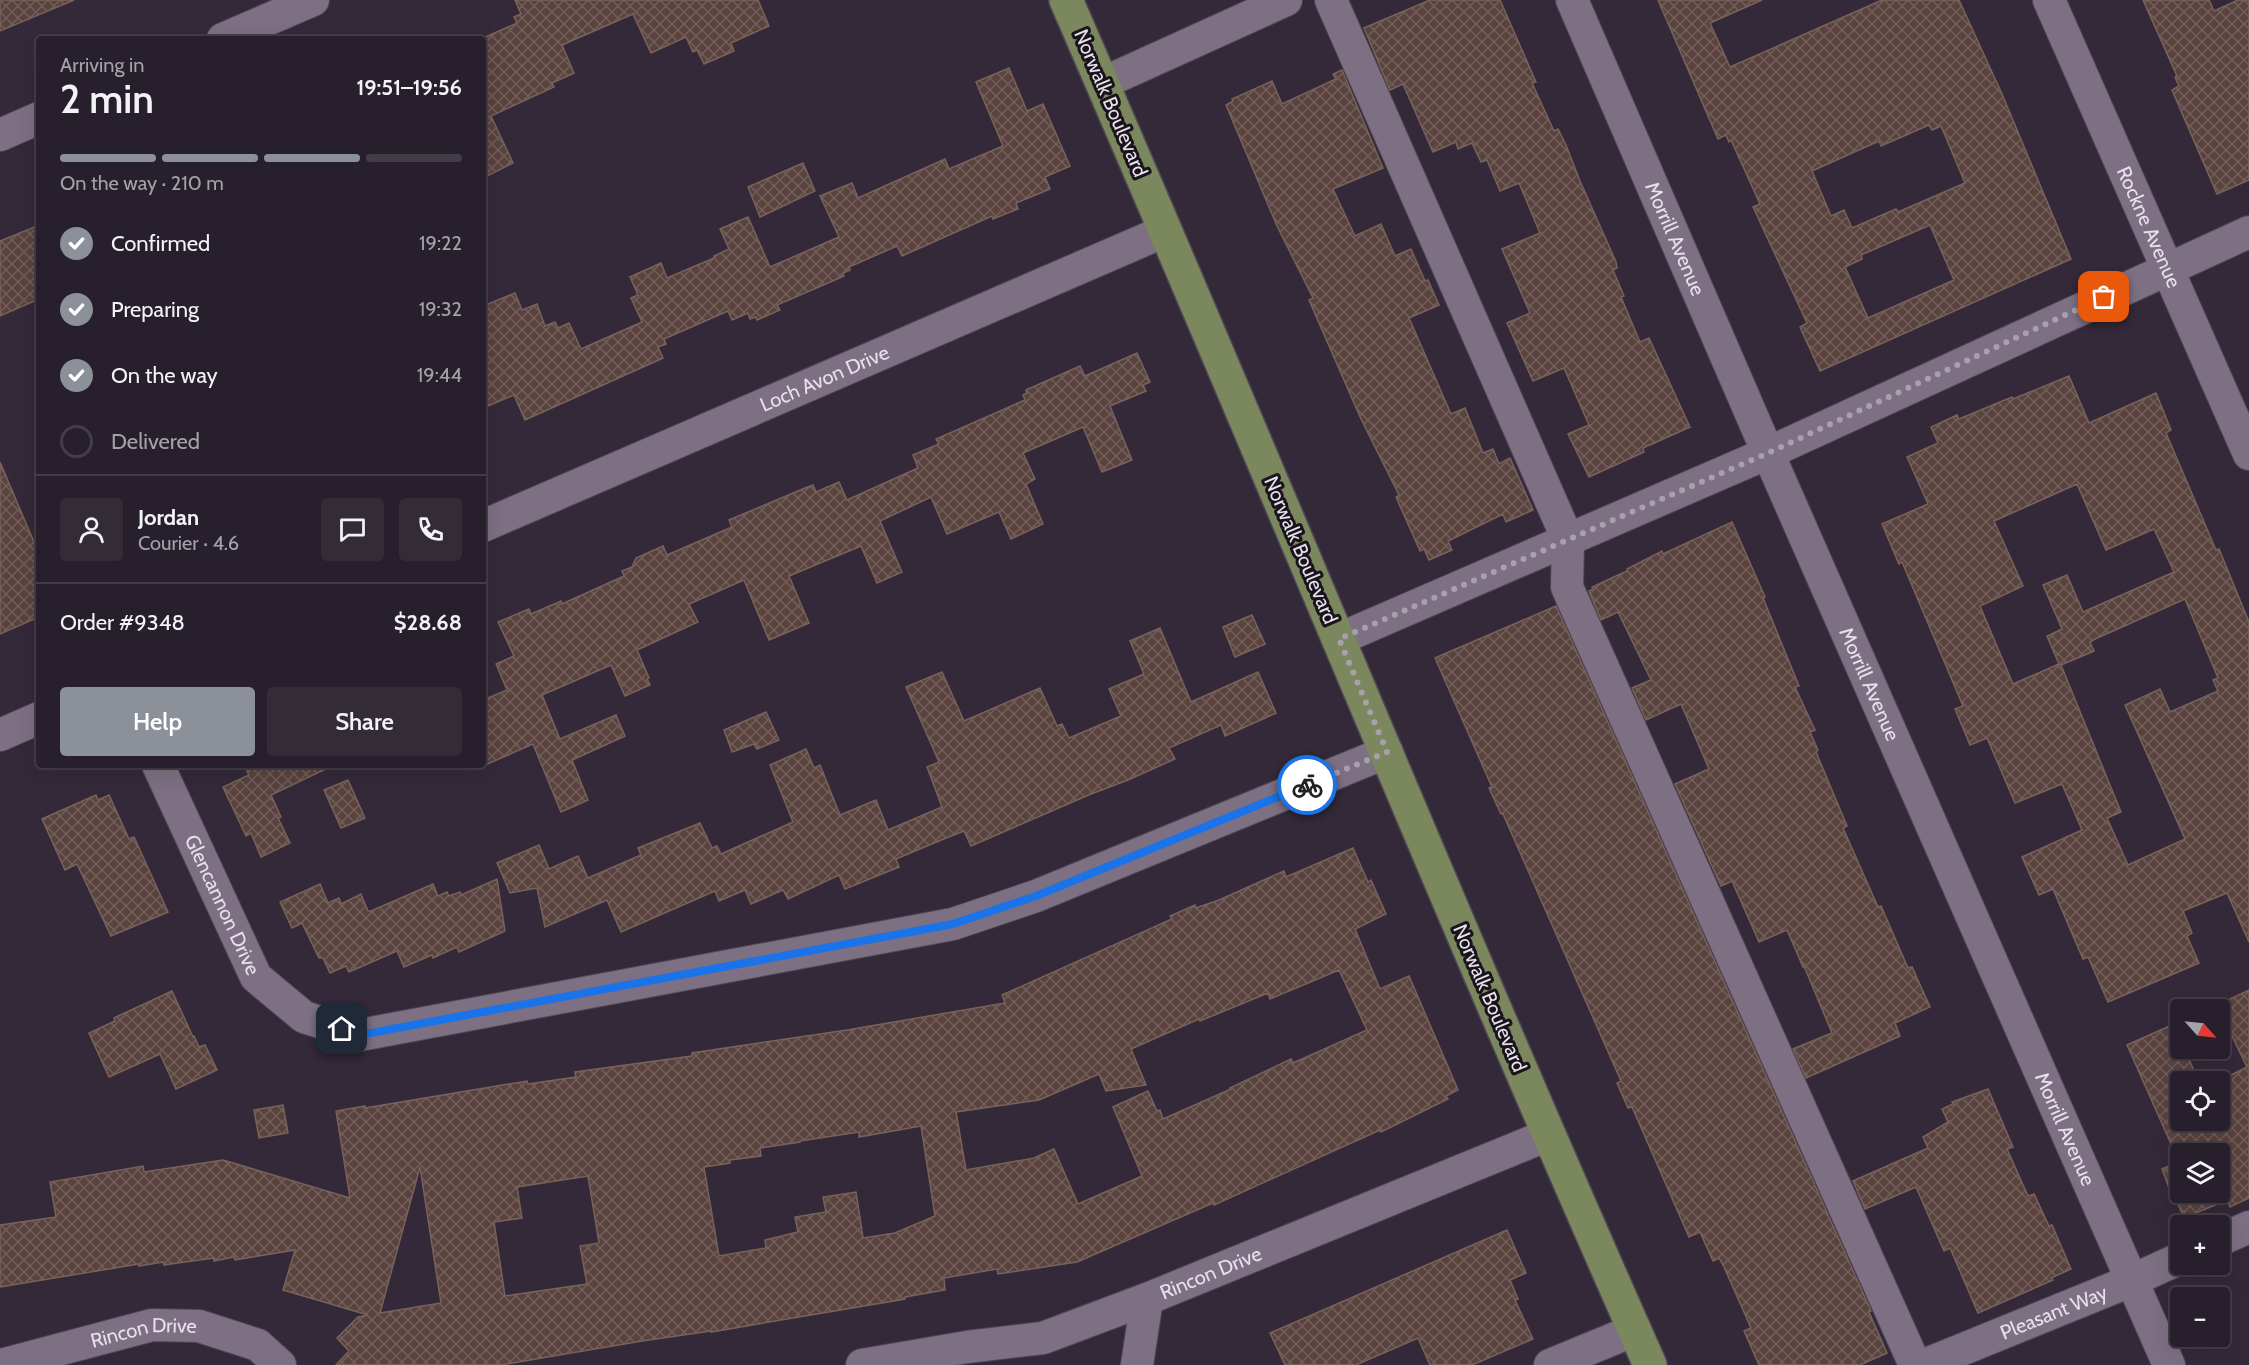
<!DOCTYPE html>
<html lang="en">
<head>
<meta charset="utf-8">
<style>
  :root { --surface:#271f2b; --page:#332c37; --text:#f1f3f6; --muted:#a4a2a9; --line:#433d47; --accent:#8c9099 }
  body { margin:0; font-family:Cabin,sans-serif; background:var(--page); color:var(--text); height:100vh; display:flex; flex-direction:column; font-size:22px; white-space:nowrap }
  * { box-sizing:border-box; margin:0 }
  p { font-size:20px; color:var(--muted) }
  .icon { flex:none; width:33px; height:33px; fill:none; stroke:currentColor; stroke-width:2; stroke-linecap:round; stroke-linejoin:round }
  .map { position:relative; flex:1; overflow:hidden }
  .panel { position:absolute; left:36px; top:36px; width:450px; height:732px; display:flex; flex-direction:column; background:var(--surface); border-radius:6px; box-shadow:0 6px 24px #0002,0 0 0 2px var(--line) }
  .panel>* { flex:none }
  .needle { width:39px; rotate:117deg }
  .fabs { position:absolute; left:2170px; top:999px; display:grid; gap:12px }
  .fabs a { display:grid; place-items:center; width:60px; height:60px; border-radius:6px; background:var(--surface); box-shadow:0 6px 24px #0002,0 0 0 2px var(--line); font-size:30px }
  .pin { position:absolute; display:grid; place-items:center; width:51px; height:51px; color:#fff; margin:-26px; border-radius:12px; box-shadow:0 3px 9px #0006 }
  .courier { position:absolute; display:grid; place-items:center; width:60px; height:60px; margin:-30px; border:4px solid #1a73e8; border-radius:50%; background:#fff; color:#222; box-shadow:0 2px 8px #0007 }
  .head em { font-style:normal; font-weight:600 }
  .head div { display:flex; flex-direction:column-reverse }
  .head { display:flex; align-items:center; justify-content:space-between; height:102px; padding:0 24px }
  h1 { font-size:39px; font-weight:600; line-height:45px }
  .bar { display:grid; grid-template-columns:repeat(4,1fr); gap:9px 6px; align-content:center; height:72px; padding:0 24px }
  .bar i { height:8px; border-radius:4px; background:var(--line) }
  .bar .active { background:var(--accent) }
  .bar p { grid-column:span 4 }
  .line { display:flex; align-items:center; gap:15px; padding:0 24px; border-top:2px solid var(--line) }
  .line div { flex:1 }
  .round { display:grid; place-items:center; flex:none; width:63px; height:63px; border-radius:6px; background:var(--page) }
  ol { padding:0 24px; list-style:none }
  li { display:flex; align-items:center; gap:18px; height:66px }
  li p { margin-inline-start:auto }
  li .icon { padding:6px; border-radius:50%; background:var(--accent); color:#fff; stroke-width:4 }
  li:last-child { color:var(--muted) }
  li i { width:33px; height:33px; border:3px solid var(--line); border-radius:50% }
  .action { display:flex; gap:12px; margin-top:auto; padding:12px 24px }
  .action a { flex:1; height:69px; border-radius:6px; background:var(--accent); color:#fff; font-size:24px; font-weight:600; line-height:69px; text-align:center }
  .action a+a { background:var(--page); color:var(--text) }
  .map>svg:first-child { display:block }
</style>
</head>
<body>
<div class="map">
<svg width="2249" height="1365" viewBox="0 0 2249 1365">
  <defs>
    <pattern id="building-cross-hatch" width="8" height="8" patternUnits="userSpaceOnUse" patternTransform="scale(1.5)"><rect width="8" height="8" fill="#5a433e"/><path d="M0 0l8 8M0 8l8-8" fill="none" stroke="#725e5a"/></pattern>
  </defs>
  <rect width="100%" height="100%" fill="#342939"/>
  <g fill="url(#building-cross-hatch)" stroke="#7a625c" stroke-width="1.5" fill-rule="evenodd">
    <polygon points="0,0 74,0 0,31"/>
    <polygon points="515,0 758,0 769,26 731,43 734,51 704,64 697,50 693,52 686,37 651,53 633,14 562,45 574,73 552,83 554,87 491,116 513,163 483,178 483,38 517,23 514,17 521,14"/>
    <polygon points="1430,0 1500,0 1536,82 1532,83 1554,131 1558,129 1566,145 1580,181 1616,262 1617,268 1613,270 1624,296 1621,297 1640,342 1649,338 1690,427 1643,448 1644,452 1589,477 1568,434 1589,425 1564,368 1533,381 1507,323 1530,313 1502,249 1540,233 1519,183 1500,191 1487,160 1481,162 1472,143 1458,149 1456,142 1433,152 1403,84 1390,90 1364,28"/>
    <path d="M1658 0H1762L1710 23 1730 67 1882 0H1959L2002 94 2071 259 1820 371 1800 327 1807 323 1753 207 1760 204 1731 140 1729 142 1726 135 1718 139ZM1929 125 1932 130 1941 126 1965 183 1898 212 1896 209 1852 228 1844 210 1831 216 1812 171 1879 141 1881 146ZM1930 225 1954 280 1868 318 1845 267 1862 259 1861 255Z"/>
    <polygon points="2143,0 2209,0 2214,11 2238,0 2249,0 2249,180 2217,194 2172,90 2179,86 2175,77 2177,76"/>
    <polygon points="1009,68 1027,111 1043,104 1070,166 1045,177 1050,189 1016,203 1018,209 993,219 992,216 902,256 897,246 849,267 850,270 843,273 844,276 777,305 780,310 757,320 756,317 750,319 748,313 732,320 728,311 664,339 666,344 658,347 663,358 525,420 514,395 483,408 483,306 515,293 522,310 537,304 545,326 555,322 558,328 569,323 581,349 642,322 631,298 638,295 630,277 661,263 667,278 714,258 714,256 729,249 720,229 748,217 770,267 839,237 820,196 852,183 858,198 945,159 949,169 1003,146 976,82"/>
    <polygon points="1342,70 1383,168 1333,189 1355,236 1381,224 1395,256 1411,249 1425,281 1428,280 1439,305 1409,318 1451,414 1465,408 1483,453 1493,449 1499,464 1510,458 1533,510 1506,522 1503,514 1448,541 1452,550 1429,560 1424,549 1420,551 1396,497 1399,495 1361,419 1309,300 1313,298 1277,226 1226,105 1233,101 1232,99 1272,81 1282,104 1336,79 1333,74"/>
    <polygon points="803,163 815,191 760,217 748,187"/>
    <polygon points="39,225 39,299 0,316 0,241"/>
    <polygon points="1137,353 1150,382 1143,385 1146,391 1110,406 1132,460 1102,472 1083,427 1023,453 1035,479 1026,484 1043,524 1011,539 999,512 947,534 931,497 880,521 902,572 877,583 861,546 789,576 809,623 769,640 744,580 689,604 698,622 637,650 649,678 647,679 650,685 625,696 611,665 542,695 560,739 616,715 625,736 572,760 588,800 561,812 533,744 483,766 483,700 507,690 496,664 514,656 498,622 529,609 531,614 561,601 562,604 624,576 622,571 632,567 636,558 663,546 667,555 732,527 729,520 805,488 813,485 816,492 839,482 847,500 918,468 913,455 939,444 936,439 1025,400 1023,395 1027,393 1026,390 1080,366 1085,376"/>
    <path d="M2069 376 2089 423 2156 393 2171 430 2166 433 2216 550 2219 549 2249 622V942L2227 893 2183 911 2192 933 2187 936 2199 963 2108 1002 2088 957 2083 959 2053 889 2039 895 2022 857 2082 830 2062 784 2015 803 1987 738 1970 745 1955 709 1963 706 1902 562 1899 564 1882 524 1928 504 1907 457 1938 443 1931 427 1957 415 1959 419 2012 397 2013 399ZM2077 484 2106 550 2154 529 2174 572 2083 612 2067 575 2043 585 2062 629 2047 636 2059 664 2013 684 1980 606 2023 586 1994 521ZM2185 599 2218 678 2213 680 2218 691 2170 712 2160 689 2125 705 2185 839 2128 865 2107 818 2121 812 2061 665 2094 651 2090 642 2095 639Z"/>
    <polygon points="0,462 39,554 39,617 0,634"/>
    <polygon points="1732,522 1765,597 1763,598 1799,686 1795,687 1815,730 1810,732 1818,750 1816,752 1847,826 1843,828 1878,907 1881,906 1908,968 1912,967 1930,1007 1895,1023 1900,1036 1806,1078 1793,1049 1832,1033 1804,966 1803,967 1787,930 1759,942 1732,881 1721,886 1675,784 1709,769 1681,704 1646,720 1632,688 1651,680 1618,612 1601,620 1589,591 1593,589 1592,587 1627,571 1627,569 1662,551 1663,554"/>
    <polygon points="1556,606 1871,1311 1869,1312 1887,1353 1860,1365 1759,1365 1744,1331 1751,1328 1724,1267 1719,1258 1713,1261 1700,1232 1689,1237 1632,1107 1628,1108 1617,1083 1621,1081 1503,814 1501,814 1489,788 1492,787 1435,658"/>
    <polygon points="1252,615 1265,644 1235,657 1223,627"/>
    <polygon points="1160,628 1191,702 1258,672 1276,713 1225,736 1221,725 1169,748 1175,759 1128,780 1091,794 971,846 964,831 946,838 896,859 899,867 845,889 839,875 788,899 783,890 751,904 745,890 719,901 715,891 621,932 607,900 545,927 537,888 510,893 497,863 539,845 549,869 578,856 588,878 641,855 638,848 700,823 712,848 717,846 721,854 793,822 770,765 806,749 814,768 820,765 840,815 876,800 888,830 942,807 927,767 939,762 906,687 942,672 964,721 1040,688 1057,726 1062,724 1069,738 1121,716 1109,689 1144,674 1130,641"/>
    <polygon points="766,712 779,740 757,749 754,744 732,752 724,730"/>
    <polygon points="244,765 334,765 271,795 281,817 278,818 290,843 261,857 251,833 246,836 223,787 249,775"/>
    <polygon points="348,780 365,818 341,828 324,790"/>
    <polygon points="96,795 98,800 109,795 129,839 134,837 168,912 111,936 77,864 65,870 42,819"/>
    <path d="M1353 848 1368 882 1371 880 1386 914 1355 929 1380 989 1409 976 1458 1090 1446 1096 1448 1099 1381 1132 1380 1130 1214 1205 1213 1203 1077 1262 998 1274 997 1269 944 1278 945 1290 905 1297V1299L711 1332V1331L642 1341 501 1365H336L349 1351 337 1338 358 1317 368 1315 283 1290 295 1250 235 1260 234 1257 214 1261V1258L164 1265 163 1262 139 1266V1264L0 1287V1225L56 1217 50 1182 143 1166 144 1172 223 1160 350 1198 336 1111 365 1106V1108L527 1081 528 1084 576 1077 575 1072 692 1056V1053L847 1030 1005 1003 1002 995 1172 919 1170 916 1195 905 1196 908 1219 900 1284 871 1286 877ZM1339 970 1367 1030 1293 1063 1291 1059 1230 1088 1231 1089 1163 1119 1160 1110 1157 1111 1148 1091 1113 1107 1142 1176 1078 1204 1054 1149 1034 1158 966 1170 956 1112 1039 1100 1099 1074 1106 1091 1146 1085 1131 1049 1199 1019 1200 1021 1268 993 1270 999ZM921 1126 935 1216 895 1233 863 1238 856 1192 823 1197 826 1212 795 1217 798 1232 765 1240 766 1248 719 1256 704 1167 730 1163V1160L761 1156 760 1148 800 1142V1141L859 1132V1137ZM420 1167 441 1303 380 1313ZM588 1176 599 1243 580 1246 587 1284 505 1296 494 1222 522 1218 517 1187Z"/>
    <polygon points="497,879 505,931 459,952 457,947 433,958 432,955 404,967 397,951 349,972 346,966 330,973 323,958 319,958 302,923 292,928 280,902 320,884 328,903 339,898 341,904 361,894 368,911 371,911 433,884 438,896 447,892 449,896 460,892 461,895"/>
    <path d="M2249 990V1198L2230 1207 2227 1200 2184 1218 2173 1192 2171 1193 2162 1169 2179 1162 2127 1045 2174 1024 2181 1041V1048H2184L2199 1082H2181V1120H2220V1082H2217L2247 1067 2217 1005ZM2181 1154H2220V1192H2181Z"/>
    <polygon points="172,991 193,1037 194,1036 199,1047 205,1045 217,1070 176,1089 160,1054 109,1077 89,1033 115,1021 114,1018"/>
    <polygon points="1988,1089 2013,1147 2007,1149 2028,1196 2034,1194 2049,1226 2052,1225 2071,1269 2051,1278 2053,1280 1978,1313 1950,1248 1944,1251 1916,1187 1865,1209 1853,1181 1928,1148 1923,1137 1948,1122 1942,1109 1953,1104 1952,1102"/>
    <polygon points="283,1105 288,1133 259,1138 254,1110"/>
    <polygon points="1507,1230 1526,1273 1510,1280 1518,1299 1515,1300 1533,1339 1472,1365 1430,1365 1418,1338 1356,1365 1285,1365 1270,1333"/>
  </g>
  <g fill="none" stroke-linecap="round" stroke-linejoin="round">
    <defs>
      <g id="minor">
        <polyline points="1331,0 1568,540 1567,587 1915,1365"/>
        <path id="s1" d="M1572 0 1768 453 2169 1365"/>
        <path id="s2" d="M2049 0 2249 454"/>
        <polyline points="223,39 313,0"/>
        <polyline points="1103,83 1286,0"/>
        <polyline points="0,135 39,118"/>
        <path id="s3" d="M483 526 1165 231"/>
        <polyline points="1339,639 1768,453 2249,232"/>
        <polyline points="0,735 39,718"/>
        <path id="s4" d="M158 765 256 977 304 1017 360 1035 953 924 1036 896 1387 752"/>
        <polyline points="2220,1240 2249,1227"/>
        <path id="s5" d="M1 1365 152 1325 199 1326 258 1345 280 1365"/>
        <path id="s6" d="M862 1365 967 1347 1043 1338 1147 1299 1548 1135"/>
        <polyline points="1137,1365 1147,1299"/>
        <polyline points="1550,1365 1635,1330"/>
        <path id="s7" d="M1924 1365 2133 1280 2181 1258"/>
      </g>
      <path id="major" d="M1066 0C1264 454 1449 913 1650 1365"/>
    </defs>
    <use href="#minor" stroke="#514755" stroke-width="34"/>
    <use href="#major" stroke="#514755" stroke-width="36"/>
    <use href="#minor" stroke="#7d7083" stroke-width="32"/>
    <use href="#major" stroke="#7b885e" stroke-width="33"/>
  </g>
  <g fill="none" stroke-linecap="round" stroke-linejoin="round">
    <polyline stroke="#a9a0ad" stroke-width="6" stroke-dasharray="0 10.8" points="1307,785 1387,752 1339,639 1768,453 2104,297"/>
    <polyline stroke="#1a73e8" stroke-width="8" points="342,1029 360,1035 953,924 1036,896 1307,785"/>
  </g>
  <g text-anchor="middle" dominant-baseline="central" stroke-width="6" stroke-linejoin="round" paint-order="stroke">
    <g font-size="20" fill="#e8e0eb" stroke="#19141b">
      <text transform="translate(1111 103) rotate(67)">Norwalk Boulevard</text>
      <text stroke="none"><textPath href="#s2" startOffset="248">Rockne Avenue</textPath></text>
      <text stroke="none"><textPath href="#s1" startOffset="260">Morrill Avenue</textPath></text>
      <text stroke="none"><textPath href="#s3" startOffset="372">Loch Avon Drive</textPath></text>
      <text transform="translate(1301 550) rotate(67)">Norwalk Boulevard</text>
      <text stroke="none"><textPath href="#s1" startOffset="746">Morrill Avenue</textPath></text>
      <text stroke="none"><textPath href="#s4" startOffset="154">Glencannon Drive</textPath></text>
      <text transform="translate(1490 998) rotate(67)">Norwalk Boulevard</text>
      <text stroke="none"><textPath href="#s1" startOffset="1232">Morrill Avenue</textPath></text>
      <text stroke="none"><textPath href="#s6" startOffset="363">Rincon Drive</textPath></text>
      <text stroke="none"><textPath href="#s7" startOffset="140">Pleasant Way</textPath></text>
      <text stroke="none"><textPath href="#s5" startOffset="147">Rincon Drive</textPath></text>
    </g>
  </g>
</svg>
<div class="fabs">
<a><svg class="needle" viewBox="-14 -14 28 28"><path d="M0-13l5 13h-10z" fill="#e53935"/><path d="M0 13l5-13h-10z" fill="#a4a2a9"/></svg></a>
<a><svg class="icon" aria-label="locate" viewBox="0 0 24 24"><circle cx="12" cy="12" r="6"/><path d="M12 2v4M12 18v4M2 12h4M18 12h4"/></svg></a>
<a><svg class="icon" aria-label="layers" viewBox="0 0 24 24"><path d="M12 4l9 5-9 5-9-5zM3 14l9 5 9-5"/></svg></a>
<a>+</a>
<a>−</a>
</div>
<div class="pin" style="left:2104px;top:297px;background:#ea580c"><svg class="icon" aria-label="bag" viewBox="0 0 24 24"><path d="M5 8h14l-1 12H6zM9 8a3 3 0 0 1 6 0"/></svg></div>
<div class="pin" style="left:342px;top:1029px;background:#1f2937"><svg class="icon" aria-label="home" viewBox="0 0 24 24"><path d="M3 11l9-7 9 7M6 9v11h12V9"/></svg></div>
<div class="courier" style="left:1307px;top:785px"><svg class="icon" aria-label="bike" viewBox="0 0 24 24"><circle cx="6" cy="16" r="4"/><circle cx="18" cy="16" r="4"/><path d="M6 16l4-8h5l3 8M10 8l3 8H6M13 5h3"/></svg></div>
<section class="panel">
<div class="head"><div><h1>2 min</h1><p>Arriving in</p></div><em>19:51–19:56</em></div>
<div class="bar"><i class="active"></i><i class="active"></i><i class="active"></i><i></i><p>On the way · 210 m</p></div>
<ol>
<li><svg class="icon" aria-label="check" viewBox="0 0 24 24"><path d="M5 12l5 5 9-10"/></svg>Confirmed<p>19:22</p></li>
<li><svg class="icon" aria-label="check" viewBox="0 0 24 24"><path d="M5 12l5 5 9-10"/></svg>Preparing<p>19:32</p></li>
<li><svg class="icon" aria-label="check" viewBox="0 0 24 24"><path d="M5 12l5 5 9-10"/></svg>On the way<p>19:44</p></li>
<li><i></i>Delivered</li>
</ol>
<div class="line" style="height:108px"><a class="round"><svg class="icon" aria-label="person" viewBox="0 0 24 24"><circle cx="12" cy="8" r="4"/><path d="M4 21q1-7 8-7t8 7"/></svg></a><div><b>Jordan</b><p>Courier · 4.6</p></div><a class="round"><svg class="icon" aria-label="chat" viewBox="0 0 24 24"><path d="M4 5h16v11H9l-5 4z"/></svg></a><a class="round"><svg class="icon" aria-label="phone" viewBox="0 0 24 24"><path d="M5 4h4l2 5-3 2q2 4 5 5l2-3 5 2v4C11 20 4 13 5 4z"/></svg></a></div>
<div class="line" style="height:78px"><div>Order #9348</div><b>$28.68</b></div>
<div class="action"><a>Help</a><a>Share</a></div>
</section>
</div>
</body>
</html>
